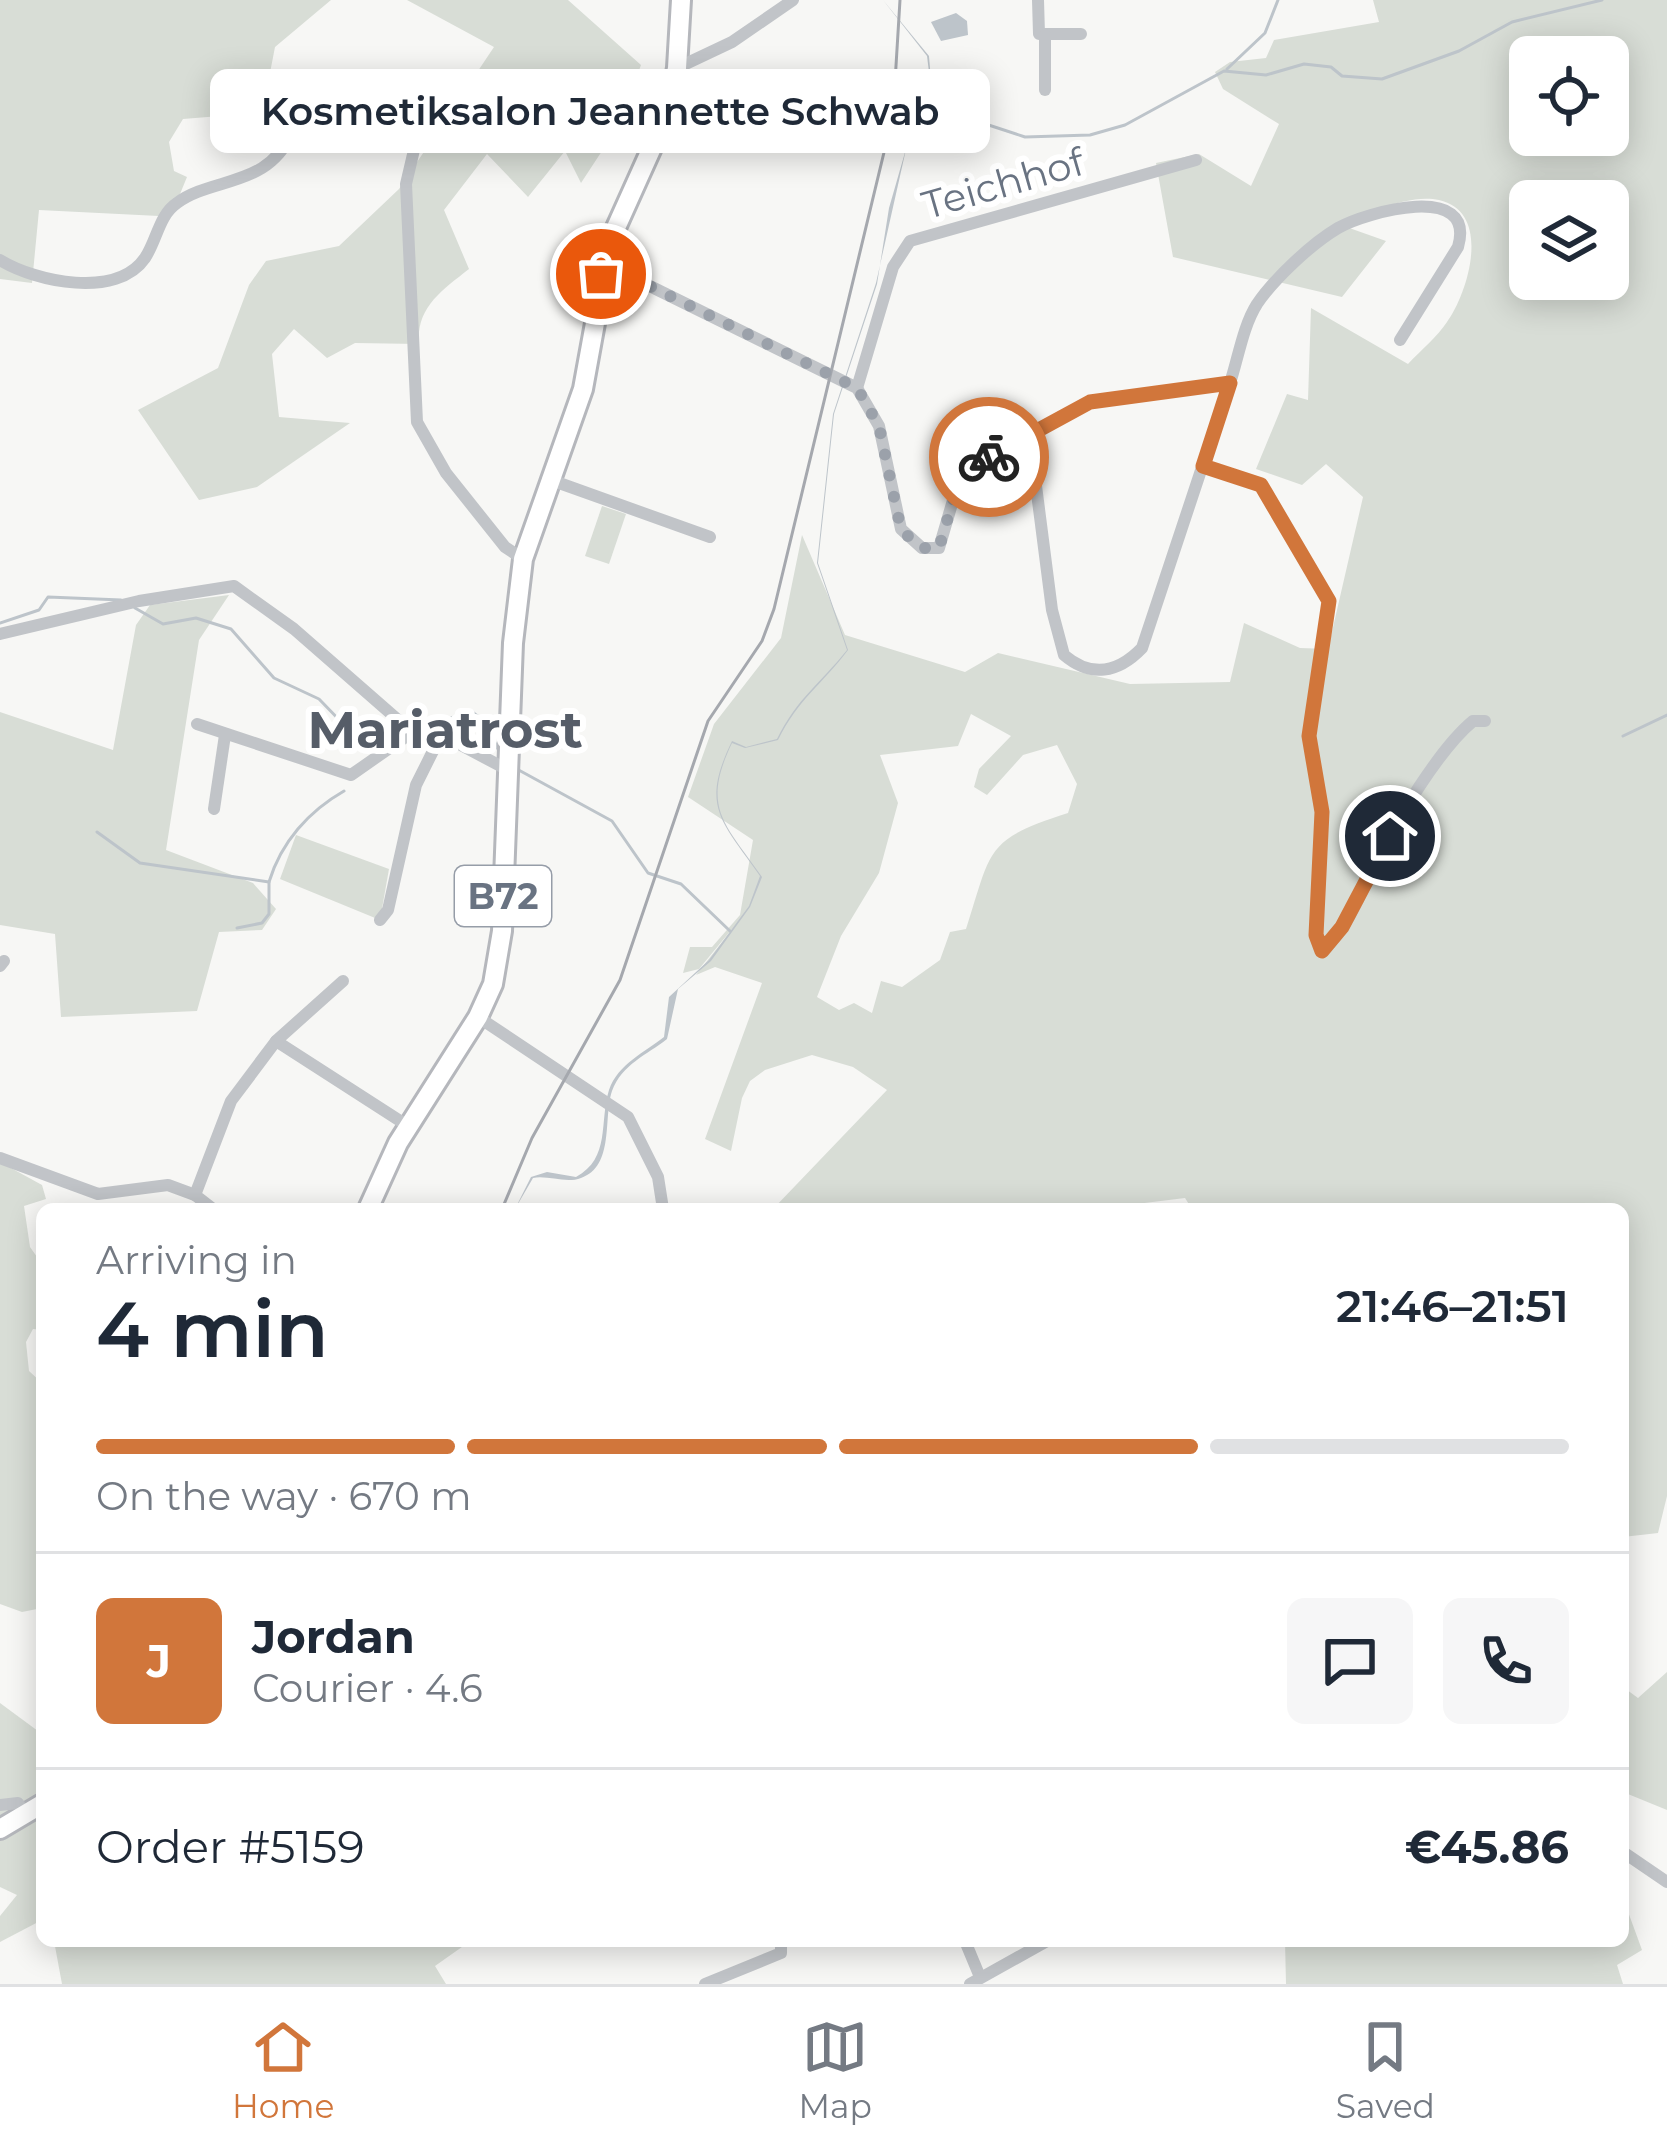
<!DOCTYPE html>
<html lang="en">
<head>
<meta charset="utf-8">
<style>
  :root { --surface:#fff; --page:#f6f6f7; --text:#1f2937; --muted:#747a83; --line:#e0e1e3; --accent:#d1763b }
  body { margin:0; font-family:Montserrat,sans-serif; background:var(--page); color:var(--text); height:100vh; display:flex; flex-direction:column; font-size:45px; white-space:nowrap }
  * { box-sizing:border-box; margin:0 }
  p { font-size:39px; color:var(--muted) }
  .icon { flex:none; width:66px; height:66px; fill:none; stroke:currentColor; stroke-width:2; stroke-linecap:round; stroke-linejoin:round }
  .map { position:relative; flex:1; overflow:hidden }
  .panel { position:absolute; left:36px; top:1203px; width:1593px; height:744px; display:flex; flex-direction:column; background:var(--surface); border-radius:18px; box-shadow:0 6px 30px #0003 }
  .panel>* { flex:none }
  .buttons { position:absolute; left:1509px; top:36px; display:grid; gap:24px }
  .buttons a { display:grid; place-items:center; width:120px; height:120px; border-radius:18px; background:var(--surface); box-shadow:0 6px 30px #0003; font-size:60px }
  .pin { position:absolute; display:grid; place-items:center; width:102px; height:102px; color:#fff; margin:-51px; border:6px solid #fff; border-radius:50%; box-shadow:0 3px 12px #0007 }
  .courier { position:absolute; display:grid; place-items:center; width:120px; height:120px; margin:-60px; border:9px solid #d1763b; border-radius:50%; background:#fff; color:#222; box-shadow:0 3px 15px #0007 }
  .bubble { position:absolute; height:84px; border-radius:18px; background:var(--surface); box-shadow:0 6px 30px #0003; font-size:39px; font-weight:600; line-height:84px; text-align:center }
  .head em { font-style:normal; font-weight:600 }
  .head div { display:flex; flex-direction:column-reverse }
  .head { display:flex; align-items:center; justify-content:space-between; height:204px; padding:0 60px }
  h1 { font-size:78px; font-weight:600; line-height:90px }
  .bar { display:grid; grid-template-columns:repeat(4,1fr); gap:18px 12px; align-content:center; height:144px; padding:0 60px }
  .bar i { height:15px; border-radius:9px; background:var(--line) }
  .bar .current { background:var(--accent) }
  .bar p { grid-column:span 4 }
  .line { display:flex; align-items:center; gap:30px; padding:0 60px; border-top:3px solid var(--line) }
  .line div { flex:1 }
  .round { display:grid; place-items:center; flex:none; width:126px; height:126px; border-radius:18px; background:var(--page) }
  .dock { display:flex; justify-content:space-around; align-items:center; height:168px; border-top:3px solid var(--line); background:var(--surface); font-size:33px; color:var(--muted) }
  .dock a { display:grid; justify-items:center; gap:6px }
  .dock .current { color:var(--accent) }
  .map>svg:first-child { display:block }
</style>
</head>
<body>
<div class="map">
<svg width="1667" height="1984" viewBox="0 0 1667 1984">
  <rect width="100%" height="100%" fill="#f7f7f5"/>
  <g fill="#d8ddd6" fill-rule="evenodd">
    <polygon points="0,0 331,0 275,47 269,78 297,121 279,132 262,134 245,114 183,119 169,142 174,171 187,177 180,194 159,216 39,210 32,283 0,279"/>
    <path d="M407 0H568L641 65 619 125 581 183 565 151 528 197 487 154 444 210 469 269C441 291 416 308 419 344L355 343 327 358 294 329 272 354 279 417 350 423 257 487 199 500 138 410 218 368 249 285 266 261 339 246 399 189 494 47Z"/>
    <path d="M1373 0H1667V1496L1658 1533 1623 1537V1209H1192L1185 1198 1096 1209H773L887 1090 853 1067 812 1055 765 1070 750 1081 742 1098 731 1151 705 1139 762 983 715 967 696 975 737 923 699 969 683 973 690 947H712L740 915 753 840 688 797 714 724 781 638 802 535 845 635 965 672 998 653 1130 684 1230 682 1244 623 1300 648 1328 649 1363 497 1326 464 1302 485 1256 469 1287 394 1308 400 1311 308 1408 364C1421 350 1437 337 1447 322 1468 293 1493 212 1439 200 1408 193 1367 215 1338 224L1386 241 1342 297 1173 257 1156 163 1199 154 1251 186 1279 124 1223 89 1215 72 1230 62 1266 58 1274 40 1379 22ZM1530 57H1608V135H1530ZM1530 201H1608V279H1530ZM971 714 1011 736 979 769 974 787 987 795 1023 755 1057 745 1077 784 1068 813C984 840 992 849 966 929L950 932 940 960 902 987 881 981 872 1013 854 1003 839 1010 817 997 841 936 879 873 898 803 880 755 958 746Z"/>
    <polygon points="602,506 626,514 609,564 585,556"/>
    <polygon points="229,595 199,640 166,850 253,883 276,909 262,930 219,932 197,1011 61,1017 55,934 0,925 0,712 113,750 136,625 150,605"/>
    <polygon points="296,835 389,869 380,920 280,879"/>
    <polygon points="0,1162 42,1185 46,1199 24,1206 30,1247 42,1264 42,1330 33,1329 26,1342 29,1371 42,1383 42,1608 22,1612 0,1604"/>
    <polygon points="1667,1672 1667,1810 1623,1792 1623,1687 1638,1698"/>
    <polygon points="0,1703 42,1734 42,1793 0,1819"/>
    <polygon points="42,1811 42,1920 0,1942 0,1916 17,1895 0,1887 0,1839"/>
    <polygon points="1623,1898 1642,1950 1617,1965 1623,1984 1286,1984 1285,1941 1623,1941"/>
    <polygon points="54,1941 469,1941 469,1942 435,1966 446,1984 62,1984"/>
  </g>
  <g fill="#bdc4ca">
    <path d="M883 0 929 56 931 80 912 128 889 208 877 284 834 414 818 563 848 650C821 686 799 698 778 740L745 748 732 743C701 808 724 822 762 877L750 907 711 961 678 989 667 1039C647 1055 622 1064 612 1091 603 1117 615 1166 581 1178 566 1184 548 1175 533 1178L515 1209 531 1177 547 1172 576 1177C611 1158 599 1122 609 1090 618 1064 645 1052 664 1037L669 997 709 960 749 906 760 876C721 820 700 807 732 741L746 747 777 739C798 697 819 685 847 650L817 563 833 414 876 283 911 127 930 80 927 56Z"/>
    <polygon points="956,13 967,21 968,35 941,41 931,22"/>
  </g>
  <g fill="none" stroke-linecap="round" stroke-linejoin="round">
    <g stroke="#bdc4ca" stroke-width="3">
      <polyline points="1227,69 1265,33 1278,0"/>
      <polyline points="919,109 933,100 955,114 1025,137 1090,135 1125,125 1224,71 1266,75 1304,64 1331,67 1342,76 1382,79 1459,51 1512,22 1602,0"/>
      <polyline points="135,608 163,624 196,618 231,629 274,678 319,699 348,729 371,733 397,723"/>
      <polyline points="0,623 39,610 48,597 121,600"/>
      <polyline points="406,718 437,723 471,711 485,722 500,753"/>
      <polyline points="1623,736 1667,715"/>
      <polyline points="515,768 612,821 648,873 681,884 730,931"/>
      <path d="M97 832 140 863 269 882C281 842 309 811 344 791"/>
      <polyline points="237,928 262,923 269,914 269,882"/>
    </g>
    <defs>
      <g id="primary">
        <polyline points="368,1209 398,1143 478,1017 493,984 502,931 513,643 523,559 583,389 610,241 668,112 677,68 681,0"/>
        <polyline points="0,1829 42,1804"/>
      </g>
    </defs>
    <use href="#primary" stroke="#b5b7bc" stroke-width="24"/>
    <g stroke="#c1c4c8" stroke-width="12">
      <polyline points="1038,0 1039,34 1081,34"/>
      <polyline points="1045,35 1045,90"/>
      <polyline points="677,68 732,42 793,0"/>
      <path d="M0 260C36 282 117 299 145 258 157 240 159 215 177 203 201 185 237 184 262 168 283 155 289 137 304 120 335 85 392 103 418 133L406 184 417 422 446 473 505 547 523 559"/>
      <path d="M603 263 857 388 879 426 901 529 922 548H939L961 473 1090 402 1230 383 1142 648C1118 673 1091 678 1064 655L1052 610 1030 439"/>
      <path d="M1230 383C1238 359 1243 326 1257 304 1274 279 1311 244 1338 228 1366 212 1477 181 1458 247L1400 340"/>
      <polyline points="857,388 893,267 910,241 1196,160"/>
      <path d="M1203 466 1260 485 1329 601 1309 736 1322 812 1316 935 1322 951C1348 929 1361 892 1376 862 1395 822 1440 748 1473 721H1485"/>
      <polyline points="548,479 710,537"/>
      <polyline points="0,634 139,601 234,586 294,629 405,726 457,743 508,770"/>
      <polyline points="197,724 351,775 414,731"/>
      <polyline points="214,809 225,735"/>
      <polyline points="380,920 388,910 416,785 440,737"/>
      <polyline points="0,966 4,961"/>
      <polyline points="478,1017 628,1117 658,1177 663,1209"/>
      <polyline points="276,1041 408,1126"/>
      <polyline points="0,1158 98,1194 168,1185 195,1195"/>
      <polyline points="213,1209 195,1195 231,1101 276,1041 343,981"/>
      <polyline points="0,1805 18,1803 25,1814"/>
      <polyline points="1623,1852 1667,1882"/>
      <polyline points="965,1941 980,1977"/>
      <polyline points="705,1984 781,1953 781,1941"/>
      <polyline points="970,1984 1047,1941"/>
    </g>
    <use href="#primary" stroke="#fff" stroke-width="18"/>
    <polyline stroke="#a5a8ae" stroke-width="3" points="502,1209 532,1138 620,980 708,721 762,641 774,609 893,115 900,0"/>
  </g>
  <g fill="none" stroke-linecap="round" stroke-linejoin="round">
    <polyline stroke="#9ba1aa" stroke-width="12" stroke-dasharray="0 21.6" points="601,274 603,263 857,388 879,426 901,530 922,548 939,548 961,473 989,457"/>
    <polyline stroke="#d1763b" stroke-width="15" points="989,457 1090,402 1230,383 1203,466 1261,485 1329,601 1309,736 1322,812 1316,935 1322,951 1342,927 1390,836"/>
  </g>
  <g text-anchor="middle" dominant-baseline="central" stroke-width="12" stroke-linejoin="round" paint-order="stroke">
    <rect fill="#fff" stroke="#969da8" stroke-width="3" x="455" y="866" width="96" height="60" rx="9"/>
    <g font-size="36" font-weight="bold" fill="#697382">
      <text x="503" y="896">B72</text>
    </g>
    <g font-size="39" fill="#697382" stroke="#fff">
      <text transform="translate(1003 183) rotate(-16)">Teichhof</text>
    </g>
    <g font-size="51" font-weight="bold" fill="#565d68" stroke="#fff">
      <text x="445" y="730">Mariatrost</text>
    </g>
  </g>
</svg>
<div class="buttons">
<a><svg class="icon" aria-label="locate" viewBox="0 0 24 24"><circle cx="12" cy="12" r="6"/><path d="M12 2v4M12 18v4M2 12h4M18 12h4"/></svg></a>
<a><svg class="icon" aria-label="layers" viewBox="0 0 24 24"><path d="M12 4l9 5-9 5-9-5zM3 14l9 5 9-5"/></svg></a>
</div>
<div class="pin" style="left:601px;top:274px;background:#ea580c"><svg class="icon" aria-label="bag" viewBox="0 0 24 24"><path d="M5 8h14l-1 12H6zM9 8a3 3 0 0 1 6 0"/></svg></div>
<div class="pin" style="left:1390px;top:836px;background:#1f2937"><svg class="icon" aria-label="home" viewBox="0 0 24 24"><path d="M3 11l9-7 9 7M6 9v11h12V9"/></svg></div>
<div class="courier" style="left:989px;top:457px"><svg class="icon" aria-label="bike" viewBox="0 0 24 24"><circle cx="6" cy="16" r="4"/><circle cx="18" cy="16" r="4"/><path d="M6 16l4-8h5l3 8M10 8l3 8H6M13 5h3"/></svg></div>
<div class="bubble" style="left:210px;top:69px;width:780px">Kosmetiksalon Jeannette Schwab</div>
<section class="panel">
<div class="head"><div><h1>4 min</h1><p>Arriving in</p></div><em>21:46–21:51</em></div>
<div class="bar"><i class="current"></i><i class="current"></i><i class="current"></i><i></i><p>On the way · 670 m</p></div>
<div class="line" style="height:216px"><b class="round" style="background:var(--accent);color:#fff">J</b><div><b>Jordan</b><p>Courier · 4.6</p></div><a class="round"><svg class="icon" aria-label="chat" viewBox="0 0 24 24"><path d="M4 5h16v11H9l-5 4z"/></svg></a><a class="round"><svg class="icon" aria-label="phone" viewBox="0 0 24 24"><path d="M5 4h4l2 5-3 2q2 4 5 5l2-3 5 2v4C11 20 4 13 5 4z"/></svg></a></div>
<div class="line" style="height:156px"><div>Order #5159</div><b>€45.86</b></div>
</section>
</div>
<nav class="dock">
<a class="current"><svg class="icon" aria-label="home" viewBox="0 0 24 24"><path d="M3 11l9-7 9 7M6 9v11h12V9"/></svg>Home</a>
<a><svg class="icon" aria-label="map" viewBox="0 0 24 24"><path d="M3 6l6-2 6 2 6-2v14l-6 2-6-2-6 2zM9 4v14M15 6v14"/></svg>Map</a>
<a><svg class="icon" aria-label="saved" viewBox="0 0 24 24"><path d="M7 4h10v16l-5-4-5 4z"/></svg>Saved</a>
</nav>
</body>
</html>
